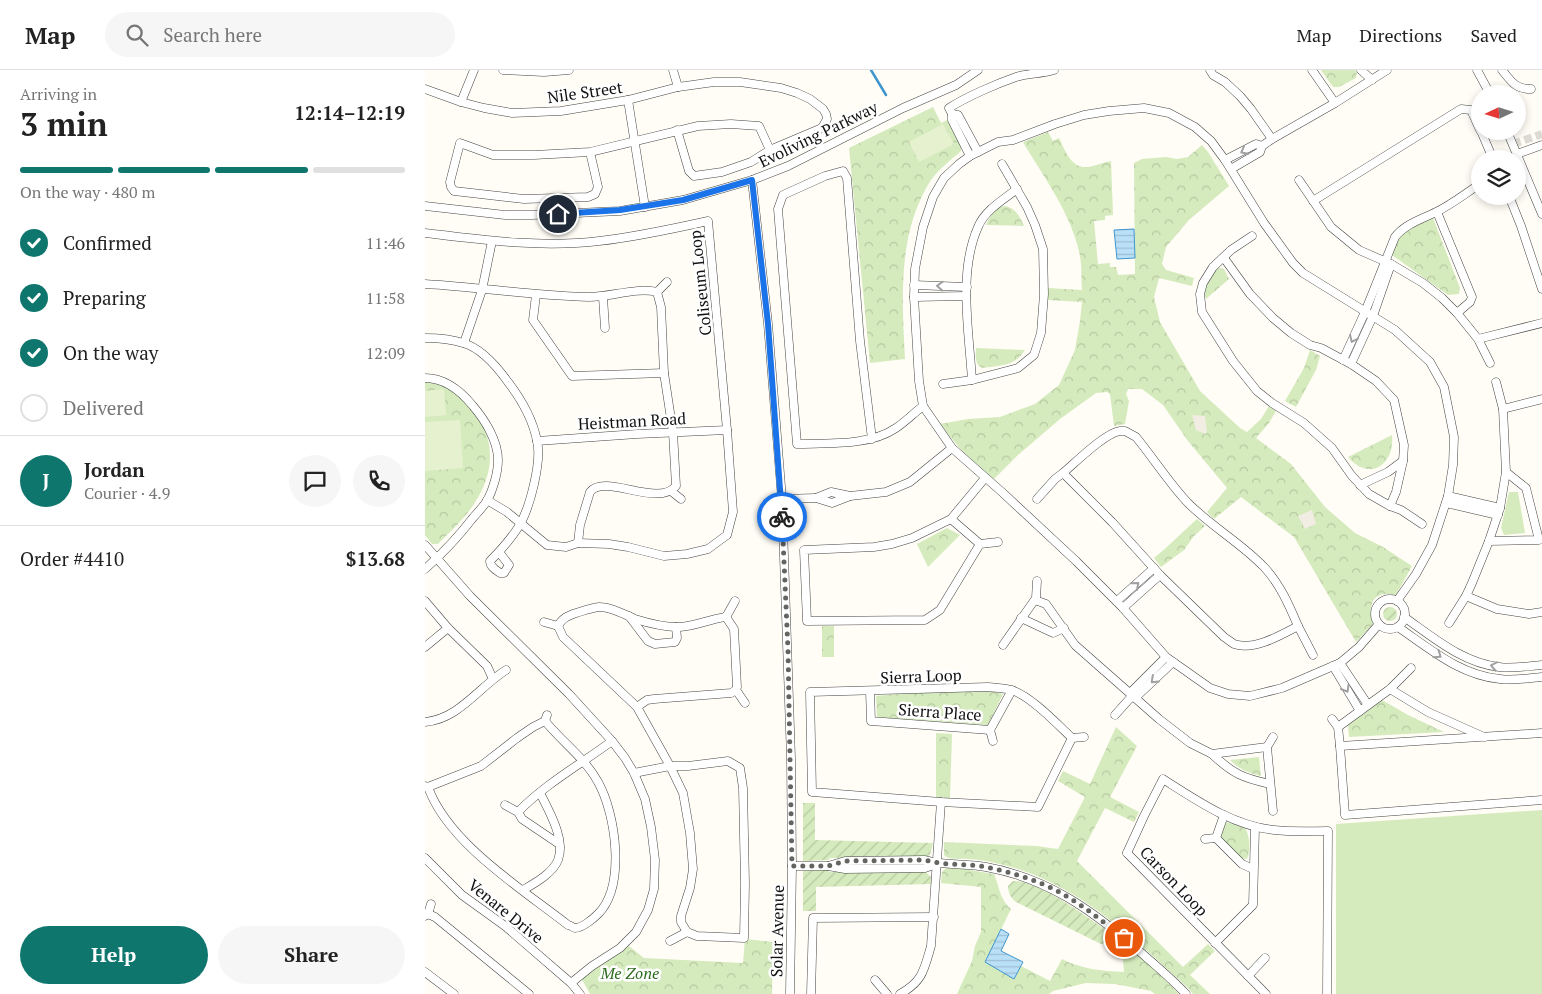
<!DOCTYPE html>
<html lang="en">
<head>
<meta charset="utf-8">
<style>
  :root { --surface:#fff; --page:#f6f6f6; --text:#222; --muted:#767676; --line:#e0e0e0; --accent:#0f766e }
  body { margin:0; font-family:"PT Serif",serif; background:var(--page); color:var(--text); height:100vh; display:flex; flex-direction:column; font-size:19px; white-space:nowrap }
  * { box-sizing:border-box; margin:0 }
  p { font-size:16px; color:var(--muted) }
  .icon { flex:none; width:28px; height:28px; fill:none; stroke:currentColor; stroke-width:2; stroke-linecap:round; stroke-linejoin:round }
  .map { position:relative; flex:1; overflow:hidden }
  .panel { display:flex; flex-direction:column; background:var(--surface); width:425px }
  .panel>* { flex:none }
  .needle { width:32px; rotate:266deg }
  .buttons { position:absolute; left:1046px; top:15px; display:grid; gap:10px }
  .buttons a { display:grid; place-items:center; width:55px; height:55px; border-radius:50%; background:var(--surface); box-shadow:0 2px 8px #0003; font-size:25px }
  .pin { position:absolute; display:grid; place-items:center; width:42px; height:42px; color:#fff; margin:-21px; border:2px solid #fff; border-radius:50%; box-shadow:0 1px 5px #0007 }
  .courier { position:absolute; display:grid; place-items:center; width:50px; height:50px; margin:-25px; border:4px solid #1a73e8; border-radius:50%; background:#fff; color:#222; box-shadow:0 1px 6px #0007 }
  .head em { font-style:normal; font-weight:700 }
  .head div { display:flex; flex-direction:column-reverse }
  .head { display:flex; align-items:center; justify-content:space-between; height:85px; padding:0 20px }
  h1 { font-size:32px; font-weight:700; line-height:38px }
  .bar { display:grid; grid-template-columns:repeat(4,1fr); gap:8px 5px; align-content:center; height:60px; padding:0 20px }
  .bar i { height:6px; border-radius:4px; background:var(--line) }
  .bar .selected { background:var(--accent) }
  .bar p { grid-column:span 4 }
  .line { display:flex; align-items:center; gap:12px; padding:0 20px; border-top:1px solid var(--line) }
  .line div { flex:1 }
  .round { display:grid; place-items:center; flex:none; width:52px; height:52px; border-radius:26px; background:var(--page) }
  ol { padding:0 20px; list-style:none }
  li { display:flex; align-items:center; gap:15px; height:55px }
  li p { margin-inline-start:auto }
  li .icon { padding:5px; border-radius:50%; background:var(--accent); color:#fff; stroke-width:4 }
  li:last-child { color:var(--muted) }
  li i { width:28px; height:28px; border:2px solid var(--line); border-radius:50% }
  .button { display:flex; gap:10px; margin-top:auto; padding:10px 20px }
  .button a { flex:1; height:58px; border-radius:30px; background:var(--accent); color:#fff; font-size:20px; font-weight:700; line-height:58px; text-align:center }
  .button a+a { background:var(--page); color:var(--text) }
  header { display:flex; align-items:center; gap:30px; box-sizing:border-box; height:70px; padding:0 25px; background:var(--surface); border-bottom:1px solid var(--line) }
  header strong { font-size:24px }
  nav { display:flex; gap:28px; margin-inline-start:auto; font-size:18px }
  .search { width:350px; height:45px; background:var(--page); display:flex; align-items:center; gap:12px; box-sizing:border-box; padding:0 18px; border-radius:28px; color:var(--muted); font-size:19px }
  main { display:flex; flex:1; min-height:0 }
  .map>svg:first-child { display:block }
</style>
</head>
<body>
<header>
<strong>Map</strong>
<div class="search"><svg class="icon" aria-label="search" viewBox="0 0 24 24"><circle cx="10" cy="10" r="6"/><path d="M15 15l6 6"/></svg>Search here</div>
<nav><a>Map</a><a>Directions</a><a>Saved</a></nav>
</header>
<main>
<section class="panel">
<div class="head"><div><h1>3 min</h1><p>Arriving in</p></div><em>12:14–12:19</em></div>
<div class="bar"><i class="selected"></i><i class="selected"></i><i class="selected"></i><i></i><p>On the way · 480 m</p></div>
<ol>
<li><svg class="icon" aria-label="check" viewBox="0 0 24 24"><path d="M5 12l5 5 9-10"/></svg>Confirmed<p>11:46</p></li>
<li><svg class="icon" aria-label="check" viewBox="0 0 24 24"><path d="M5 12l5 5 9-10"/></svg>Preparing<p>11:58</p></li>
<li><svg class="icon" aria-label="check" viewBox="0 0 24 24"><path d="M5 12l5 5 9-10"/></svg>On the way<p>12:09</p></li>
<li><i></i>Delivered</li>
</ol>
<div class="line" style="height:90px"><b class="round" style="background:var(--accent);color:#fff">J</b><div><b>Jordan</b><p>Courier · 4.9</p></div><a class="round"><svg class="icon" aria-label="chat" viewBox="0 0 24 24"><path d="M4 5h16v11H9l-5 4z"/></svg></a><a class="round"><svg class="icon" aria-label="phone" viewBox="0 0 24 24"><path d="M5 4h4l2 5-3 2q2 4 5 5l2-3 5 2v4C11 20 4 13 5 4z"/></svg></a></div>
<div class="line" style="height:65px"><div>Order #4410</div><b>$13.68</b></div>
<div class="button"><a>Help</a><a>Share</a></div>
</section>
<div class="map">
<svg width="1117" height="924" viewBox="0 0 1117 924">
  <defs>
    <pattern id="park-crowns" width="20" height="18" patternUnits="userSpaceOnUse" patternTransform="scale(1.25)"><rect width="20" height="18" fill="#d5ebbd"/><path d="M2 6a3 3 0 1 1 6 0M12 15a3 3 0 1 1 6 0" fill="none" stroke="#b6c8a1"/></pattern>
    <pattern id="garden-furrows" width="10" height="10" patternUnits="userSpaceOnUse" patternTransform="scale(1.25)"><rect width="10" height="10" fill="#d5ebbd"/><path d="M-1 1l2-2M0 10L10 0M9 11l2-2" fill="none" stroke="#b6c8a1"/></pattern>
    <pattern id="water-rules" width="6" height="5" patternUnits="userSpaceOnUse" patternTransform="scale(1.25)"><rect width="6" height="5" fill="#b9e0f7"/><path d="M0 2.5h6" fill="none" stroke="#9ebfd3"/></pattern>
  </defs>
  <rect width="100%" height="100%" fill="#fffdf5"/>
  <g fill="#d5ebbd">
    <polygon points="1084,422 1093,422 1100,463 1079,465 1076,458"/>
    <polygon points="1117,740 1117,924 911,924 911,754"/>
  </g>
  <g fill="url(#park-crowns)">
    <polygon points="896,0 930,0 932,2 931,8 914,17 908,17"/>
    <path d="M508 37 516 53 522 50 536 74V81C526 90 514 99 506 110 472 163 477 229 480 289L445 293 424 78Z"/>
    <path d="M623 62 628 71 634 68C640 80 646 99 663 97 671 96 678 92 686 91L688 145 680 146V150L669 151 673 194 685 193V197H691L693 205 710 204 709 93 717 89 741 87 752 89 763 87 777 75 783 82 804 116 764 150 741 177 737 194 741 200 769 208 767 216 734 208 729 227 735 252 775 321 815 358 822 362 836 349 844 336 851 341 844 353 831 368 866 394 900 437 930 463 958 477 987 496 971 525C948 520 942 534 948 554L931 572 869 467 816 427 789 449 782 442 802 418 763 371 738 335 717 319H703L701 324 704 331 700 354 689 356 685 324 682 322 671 323 635 349 593 385 569 409 537 381 515 354 543 349 575 347 610 334 634 315 650 280 655 251 657 232 623 230V218L657 220C656 209 657 197 655 186 647 144 619 108 598 72Z"/>
    <path d="M579 136C590 137 595 147 599 156L561 155C564 147 570 138 579 136Z"/>
    <polygon points="1005,146 1008,148 1035,218 1034,224 1023,225 967,185 974,162"/>
    <path d="M792 197 799 199 804 209 781 229C776 217 786 207 792 197Z"/>
    <path d="M551 278 600 280C589 297 576 295 557 298 549 294 551 286 551 278Z"/>
    <polygon points="885,280 895,286 891,300 871,337 860,331 879,298"/>
    <path d="M0 310C17 311 34 323 45 336 71 367 71 401 49 434 40 448 25 462 13 474H7L0 465Z"/>
    <path d="M967 365C970 395 944 412 923 387Z"/>
    <path d="M772 449 780 456 769 466 759 480 736 497 729 488C744 476 757 462 772 449Z"/>
    <polygon points="522,458 535,465 503,497 492,474"/>
    <rect x="397" y="556" width="12" height="31"/>
    <polygon points="562,620 578,624 563,655 452,647 451,626 505,621"/>
    <polygon points="957,630 983,645 1019,662 924,667 923,655"/>
    <path d="M691 657 712 676 685 727 714 742 709 752 680 738 652 791 758 897 783 874 790 881 765 905 785 924H768L762 917C711 871 663 823 596 800 580 795 561 790 544 789 536 788 525 791 519 785V772L611 776 633 779 660 727 633 711 638 701 665 714Z"/>
    <polygon points="511,663 527,664 525,728 511,727"/>
    <path d="M834 687 836 706C823 703 814 699 805 690Z"/>
    <path d="M801 752 820 758C825 766 826 780 822 789L817 788 796 769V765Z"/>
    <path d="M521 798 538 799 569 804C575 818 574 828 586 839L560 892 589 908 596 896 625 911 637 889C656 899 677 901 699 902L698 890 695 886 697 880C701 879 701 879 705 880 720 887 742 912 754 924H730L726 921 690 914 661 913 628 921 624 924H532L547 891 550 876 556 862V817L516 813 517 802Z"/>
    <polygon points="320,869 348,872 347,924 165,924 156,908 204,876 219,888 318,893"/>
  </g>
  <g fill="url(#garden-furrows)">
    <circle cx="965" cy="544" r="7"/>
    <polygon points="378,733 390,733 390,770 508,773 505,785 500,787 405,788 403,790 378,791"/>
    <polygon points="400,800 406,802 501,802 506,807 506,814 391,817 391,841 378,841 378,801"/>
    <path d="M588 811C614 810 666 850 688 865V872L676 874 591 832C586 828 583 823 583 816Z"/>
  </g>
  <g fill="#e6f2cf">
    <polygon points="518,54 529,74 494,92 484,72"/>
    <polygon points="19,319 21,345 0,347 0,321"/>
    <polygon points="35,350 38,398 0,401 0,352"/>
  </g>
  <g fill="#f1ede2">
    <polygon points="767,345 780,346 782,362 780,364 771,360"/>
    <polygon points="887,440 891,454 880,459 873,446"/>
  </g>
  <g fill="url(#water-rules)" stroke="#3f96cf">
    <polygon points="709,159 710,188 692,189 689,160"/>
    <polygon points="576,859 584,864 576,881 598,892 589,909 560,892"/>
  </g>
  <g fill="none" stroke-linecap="round" stroke-linejoin="round">
    <polyline stroke="#3f96cf" stroke-width="2.5" points="446,0 461,25"/>
    <polyline stroke="#dbdad3" stroke-width="8" stroke-dasharray="8 4" stroke-linecap="butt" points="1088,74 1117,64"/>
    <defs>
      <g id="minor">
        <polyline points="78,0 119,2 144,0"/>
        <polyline points="248,0 253,17"/>
        <polyline points="785,0 788,5 800,12 815,26 826,39 847,69"/>
        <polyline points="887,0 910,33"/>
        <polyline points="936,0 947,10"/>
        <polyline points="1052,0 1065,24"/>
        <path d="M1077 0C1086 11 1090 19 1106 19"/>
        <polyline points="0,19 36,32 59,38 87,43 136,41 203,30 253,17 289,12 315,12 356,18 372,23 385,29 398,39 401,44 402,49 397,58 345,80 326,92 297,102 269,106 264,101 252,60"/>
        <polyline points="203,30 220,137"/>
        <polyline points="36,32 49,0"/>
        <polyline points="527,44 533,45 553,82"/>
        <polyline points="1056,61 1068,89"/>
        <polyline points="1082,61 1117,144"/>
        <polyline points="165,82 173,117 170,124 163,127 99,129 29,121 26,117 25,112 35,73 68,85 109,85 165,82 273,56 306,54 334,56 345,80"/>
        <polyline points="1092,84 1117,75"/>
        <path d="M545 86 527 50V44L524 38C541 27 571 14 591 7 603 3 617 4 629 0"/>
        <polyline points="800,90 831,74 837,76"/>
        <polyline points="806,99 835,82 837,76 847,69 910,33 962,0"/>
        <polyline points="327,110 343,254 357,429 366,688 367,796 365,924"/>
        <polyline points="874,110 906,157 934,180 966,194 998,213 1017,228 1032,243 1053,269 1065,293"/>
        <polyline points="1084,126 1096,156 1117,219"/>
        <polyline points="888,131 1036,39 1046,40 1055,60"/>
        <polyline points="0,136 80,145 107,145 195,141 258,130 327,110 363,96 478,38 531,15 553,0"/>
        <polyline points="1012,142 1047,227 1045,232 1032,243"/>
        <path d="M0 163C58 170 116 178 174 171 211 167 247 159 283 151L302 360 308 442 302 465 283 479 262 484 239 486 203 477 184 474 153 473 141 477 122 475 82 442 62 430"/>
        <polyline points="827,166 806,180 788,197 778,213 775,224 777,242 808,291 832,321 847,333 879,353 907,378 927,406 944,424 965,436 976,440 997,454"/>
        <polyline points="799,188 825,224 848,248 866,263 885,275 896,278 926,294 951,311 969,330 979,375 978,391 971,422 965,436"/>
        <path d="M0 214C55 217 109 226 164 227 186 227 212 217 232 222"/>
        <polyline points="489,215 542,217"/>
        <polyline points="232,222 242,212"/>
        <polyline points="111,225 108,250 147,306 239,303"/>
        <polyline points="178,227 180,258"/>
        <polyline points="489,227 541,226"/>
        <path d="M0 268C13 268 26 269 38 273 56 278 73 298 83 312 96 329 108 350 112 371 117 391 105 438 94 456 86 469 76 480 65 491 65 497 71 500 75 503H79L84 495 74 482"/>
        <polyline points="1053,269 1117,253"/>
        <polyline points="39,273 57,220 67,171"/>
        <path d="M918 290 940 242 970 167C980 154 997 149 1011 142 1026 135 1041 123 1055 114"/>
        <polyline points="926,294 948,246 966,194"/>
        <path d="M0 308C20 308 35 320 48 336 60 350 73 371 73 390 73 403 68 420 62 431 58 437 52 443 47 449 33 467 17 484 0 499"/>
        <path d="M547 310C544 261 533 202 553 157 560 140 578 130 592 119"/>
        <polyline points="518,314 547,310 593,298 609,285 616,263 619,224 618,179 610,155 602,137 577,94"/>
        <polyline points="1078,339 1117,329"/>
        <path d="M695 361H700L711 367C729 389 744 413 763 433 787 457 816 473 839 497 855 514 864 535 873 556 856 565 829 581 809 574 806 572 802 569 799 567L735 505 687 452 638 403C651 392 680 363 695 361Z"/>
        <path d="M447 369 435 271 422 108 418 101 400 106 358 125 353 139 372 374C403 373 445 376 471 358 480 352 489 343 498 336"/>
        <polyline points="112,371 212,364 302,360"/>
        <polyline points="560,408 526,449 487,468 467,474 449,477 379,480 382,551 500,550 515,540 555,474 573,472"/>
        <polyline points="935,415 963,402 978,391"/>
        <polyline points="246,421 256,429"/>
        <polyline points="1023,426 1075,438"/>
        <polyline points="391,428 406,422 425,426 461,422 485,412 527,378"/>
        <polyline points="357,429 391,428 407,433 425,426"/>
        <polyline points="612,429 630,409 638,403"/>
        <polyline points="1021,433 1073,445"/>
        <polyline points="526,449 555,474"/>
        <polyline points="1064,471 1114,470 1101,418 1081,402"/>
        <path d="M153 473 155 455 165 422C180 403 233 438 251 416L248 362 239 303 236 237 232 222"/>
        <polyline points="0,475 45,526 144,624 187,671 200,688 209,703 220,729 226,757 230,790 229,819 223,840 211,862 195,878 167,896 146,913"/>
        <polyline points="1041,526 1072,539 1104,544 1117,542"/>
        <circle cx="965" cy="544" r="15"/>
        <polyline points="610,530 621,534 650,575 734,649 765,673 787,684 842,677"/>
        <polyline points="0,531 23,558 62,596 68,609"/>
        <polyline points="692,531 729,498"/>
        <polyline points="698,538 735,505"/>
        <polyline points="204,546 223,571 230,574 250,572 252,568 251,557"/>
        <polyline points="301,547 309,559 312,617 311,620 320,633"/>
        <polyline points="301,547 310,531"/>
        <path d="M979 547C1009 568 1038 593 1074 597 1088 599 1103 596 1117 595"/>
        <polyline points="596,548 628,563 639,558"/>
        <polyline points="119,552 133,556"/>
        <polyline points="1024,553 1041,526 1047,513 1064,471 1075,438 1081,402 1078,339 1071,312"/>
        <polyline points="954,554 934,577 915,593 857,618 825,626 803,624 785,618 741,587 698,538 651,491 578,423 527,378 498,336 494,311 489,227 490,199 498,157 508,127 519,108 534,94 545,86 573,72 588,70 630,54 659,45 684,41 719,38 744,43 770,57 786,71 800,90 839,153 868,193 878,203 970,260 1005,292 1019,317 1029,367 1028,395 1023,426 1007,475 991,504 972,531"/>
        <polyline points="133,556 138,567 212,637 245,696 258,723 265,763 268,799 265,818 256,846 256,852 262,862 272,866 319,868 320,813 318,718 315,698 303,691 263,696 245,696 209,703"/>
        <path d="M133 556C137 548 143 546 151 543 158 541 166 538 174 537 186 537 199 544 210 549 223 553 239 557 252 557 269 557 284 549 301 547"/>
        <polyline points="873,556 888,585"/>
        <path d="M973 557C1005 579 1035 605 1075 609 1088 611 1103 608 1117 607"/>
        <polyline points="578,575 611,528 612,511"/>
        <polyline points="0,577 23,558"/>
        <polyline points="915,593 943,635"/>
        <polyline points="908,596 935,641"/>
        <path d="M563 617C570 618 579 618 586 620 605 625 633 655 647 668L613 737 516 732 387 722 385 622Z"/>
        <polyline points="965,619 1003,642 1059,667"/>
        <polyline points="445,621 446,651 565,660 587,620"/>
        <polyline points="705,623 741,587"/>
        <polyline points="710,628 748,592"/>
        <polyline points="212,637 222,630 229,629 306,623 311,620"/>
        <polyline points="690,645 708,625"/>
        <polyline points="907,649 913,657 915,676 920,745 1117,730"/>
        <path d="M0 652C34 649 54 617 81 600"/>
        <polyline points="913,657 965,619 986,598"/>
        <polyline points="565,660 568,671"/>
        <polyline points="848,667 842,677 848,741"/>
        <polyline points="647,668 659,667"/>
        <polyline points="915,676 1117,663"/>
        <path d="M787 684C808 704 818 708 845 714"/>
        <polyline points="0,716 3,717 56,696 92,668 108,657 120,651 122,645"/>
        <path d="M3 717C23 773 97 819 143 855 145 855 149 858 150 858 157 858 168 849 173 844 201 816 191 744 173 712 160 688 137 672 120 651"/>
        <polyline points="80,735 93,742"/>
        <polyline points="799,745 791,768 817,794 828,799"/>
        <polyline points="780,769 791,768"/>
        <path d="M134 774 97 749 93 742C120 714 156 694 187 671"/>
        <path d="M702 783 719 746 738 709C771 730 808 756 849 760 867 762 885 761 903 761L902 924"/>
        <polyline points="702,783 841,924"/>
        <polyline points="0,788 37,825 80,856 146,913 155,924"/>
        <polyline points="367,796 403,796 420,799 500,798 512,794"/>
        <path d="M403 796 420 791 500 790C520 796 541 793 561 797 622 808 667 840 713 880 729 894 746 908 761 924"/>
        <path d="M98 820C110 813 128 803 133 790 141 770 124 741 115 723"/>
        <polyline points="3,844 6,834"/>
        <polyline points="0,846 3,844 10,847 104,924"/>
        <polyline points="245,871 262,862"/>
        <polyline points="790,873 828,835 830,757"/>
        <polyline points="0,902 29,924"/>
        <polyline points="823,906 840,888"/>
        <polyline points="450,910 462,924"/>
        <polyline points="386,924 388,848 509,847"/>
        <path d="M475 924C498 911 499 900 506 876L516 732"/>
      </g>
    </defs>
    <use href="#minor" stroke="#444" stroke-width="9"/>
    <use href="#minor" stroke="#fff" stroke-width="8"/>
  </g>
  <defs><path id="oneway-chevron" d="M-2-3.5L2.5 0L-2 3.5" fill="none" stroke-width="1.6" stroke-linecap="round" stroke-linejoin="round" transform="scale(1.25)"/></defs>
  <g stroke="#a0a0a0">
    <use href="#oneway-chevron" transform="translate(819 81) rotate(152)"/>
    <use href="#oneway-chevron" transform="translate(515 216) rotate(-177)"/>
    <use href="#oneway-chevron" transform="translate(928 269) rotate(115)"/>
    <use href="#oneway-chevron" transform="translate(711 515) rotate(-41)"/>
    <use href="#oneway-chevron" transform="translate(1013 585) rotate(35)"/>
    <use href="#oneway-chevron" transform="translate(1069 596) rotate(-169)"/>
    <use href="#oneway-chevron" transform="translate(729 610) rotate(137)"/>
    <use href="#oneway-chevron" transform="translate(921 619) rotate(60)"/>
  </g>
  <g fill="none" stroke-linecap="round" stroke-linejoin="round">
    <path stroke="#646461" stroke-width="5" stroke-dasharray="0 9" d="M357 447 363 580 367 796H403L420 791 500 790C520 796 541 793 561 797 586 802 612 810 634 822 657 834 678 852 699 868"/>
    <polyline stroke="#1a73e8" stroke-width="6" points="133,144 195,140 258,130 327,110 343,254 357,447"/>
  </g>
  <g text-anchor="middle" dominant-baseline="central" stroke-width="5" stroke-linejoin="round" paint-order="stroke">
    <g font-size="16" fill="#111" stroke="#fff">
      <text transform="translate(160 22) rotate(-8)">Nile Street</text>
      <text transform="translate(393 64) rotate(-26)">Evoliving Parkway</text>
      <text transform="translate(275 213) rotate(-96)">Coliseum Loop</text>
      <text transform="translate(207 351) rotate(-3)">Heistman Road</text>
      <text transform="translate(496 606) rotate(-2)">Sierra Loop</text>
      <text transform="translate(515 642) rotate(4)">Sierra Place</text>
      <text transform="translate(749 811) rotate(46)">Carson Loop</text>
      <text transform="translate(81 841) rotate(39)">Venare Drive</text>
      <text transform="translate(352 861) rotate(-89)">Solar Avenue</text>
    </g>
    <g font-size="16" font-style="italic" fill="#2f6b1f" stroke="#fff">
      <text x="205" y="903">Me Zone</text>
    </g>
  </g>
</svg>
<div class="buttons">
<a><svg class="needle" viewBox="-14 -14 28 28"><path d="M0-13l5 13h-10z" fill="#e53935"/><path d="M0 13l5-13h-10z" fill="#767676"/></svg></a>
<a><svg class="icon" aria-label="layers" viewBox="0 0 24 24"><path d="M12 4l9 5-9 5-9-5zM3 14l9 5 9-5"/></svg></a>
</div>
<div class="pin" style="left:699px;top:868px;background:#ea580c"><svg class="icon" aria-label="bag" viewBox="0 0 24 24"><path d="M5 8h14l-1 12H6zM9 8a3 3 0 0 1 6 0"/></svg></div>
<div class="pin" style="left:133px;top:144px;background:#1f2937"><svg class="icon" aria-label="home" viewBox="0 0 24 24"><path d="M3 11l9-7 9 7M6 9v11h12V9"/></svg></div>
<div class="courier" style="left:357px;top:447px"><svg class="icon" aria-label="bike" viewBox="0 0 24 24"><circle cx="6" cy="16" r="4"/><circle cx="18" cy="16" r="4"/><path d="M6 16l4-8h5l3 8M10 8l3 8H6M13 5h3"/></svg></div>
</div>
</main>
</body>
</html>
